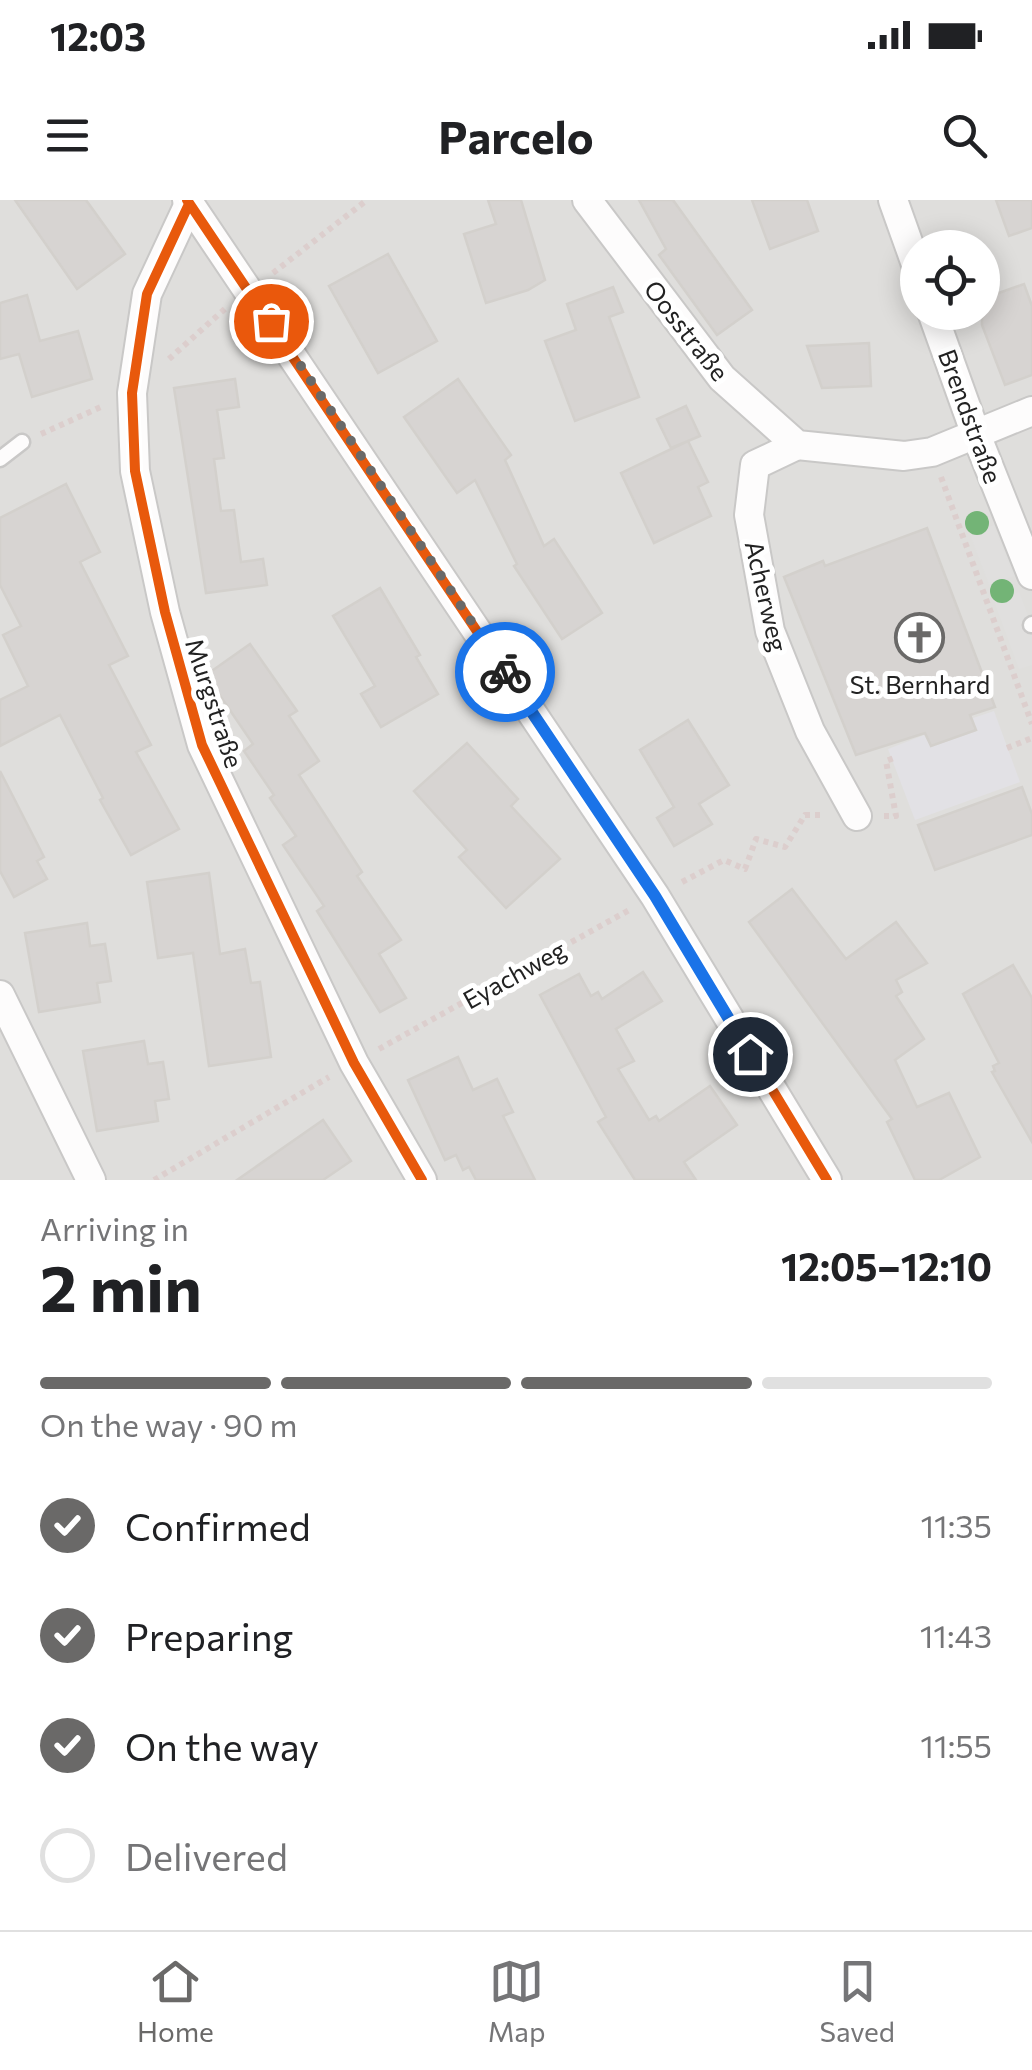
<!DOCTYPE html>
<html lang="en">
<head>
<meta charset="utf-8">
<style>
  :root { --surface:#fff; --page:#f2f2f2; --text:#202124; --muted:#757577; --line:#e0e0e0; --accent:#6a6968 }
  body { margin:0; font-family:Commissioner,sans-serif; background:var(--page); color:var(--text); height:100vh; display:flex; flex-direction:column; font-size:38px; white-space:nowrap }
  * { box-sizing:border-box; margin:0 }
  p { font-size:32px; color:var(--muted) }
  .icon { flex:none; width:55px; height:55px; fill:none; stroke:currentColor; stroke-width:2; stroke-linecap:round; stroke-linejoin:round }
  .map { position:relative; height:980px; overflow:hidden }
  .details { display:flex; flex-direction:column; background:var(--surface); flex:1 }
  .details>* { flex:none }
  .tools { position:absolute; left:900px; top:30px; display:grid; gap:20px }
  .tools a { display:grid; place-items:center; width:100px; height:100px; border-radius:50%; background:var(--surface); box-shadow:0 5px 25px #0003; font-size:50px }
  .pin { position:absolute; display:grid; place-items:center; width:85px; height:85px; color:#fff; margin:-42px; border:5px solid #fff; border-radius:50%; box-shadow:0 2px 10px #0007 }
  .courier { position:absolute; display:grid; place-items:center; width:100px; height:100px; margin:-50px; border:8px solid #1a73e8; border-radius:50%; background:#fff; color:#222; box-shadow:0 2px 12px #0007 }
  .headline em { font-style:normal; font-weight:700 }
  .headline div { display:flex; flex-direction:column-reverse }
  .headline { display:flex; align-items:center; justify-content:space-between; height:170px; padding:0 40px }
  h1 { font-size:65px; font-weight:700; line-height:75px }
  .bar { display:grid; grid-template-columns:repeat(4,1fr); gap:15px 10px; align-content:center; height:120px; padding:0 40px }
  .bar i { height:12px; border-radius:8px; background:var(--line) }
  .bar .active { background:var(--accent) }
  .bar p { grid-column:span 4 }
  ol { padding:0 40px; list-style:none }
  li { display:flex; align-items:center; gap:30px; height:110px }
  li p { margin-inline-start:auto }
  li .icon { padding:10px; border-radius:50%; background:var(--accent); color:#fff; stroke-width:4 }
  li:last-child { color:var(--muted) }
  li i { width:55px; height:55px; border:5px solid var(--line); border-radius:50% }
  .status { display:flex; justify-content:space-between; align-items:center; height:70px; padding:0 50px; background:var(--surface); direction:ltr }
  .status svg { height:28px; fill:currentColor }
  header { display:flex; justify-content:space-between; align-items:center; height:130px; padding:0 40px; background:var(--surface); font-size:45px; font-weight:700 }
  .tab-bar { display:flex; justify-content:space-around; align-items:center; height:140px; border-top:2px solid var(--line); background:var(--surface); font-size:28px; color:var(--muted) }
  .tab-bar a { display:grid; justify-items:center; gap:5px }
  .tab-bar .active { color:var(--accent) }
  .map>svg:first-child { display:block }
</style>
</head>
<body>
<div class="status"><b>12:03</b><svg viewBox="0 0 49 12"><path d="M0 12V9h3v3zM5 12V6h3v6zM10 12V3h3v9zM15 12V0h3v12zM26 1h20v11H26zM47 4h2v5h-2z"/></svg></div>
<header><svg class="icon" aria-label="menu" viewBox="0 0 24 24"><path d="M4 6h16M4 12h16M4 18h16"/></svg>Parcelo<svg class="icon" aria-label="search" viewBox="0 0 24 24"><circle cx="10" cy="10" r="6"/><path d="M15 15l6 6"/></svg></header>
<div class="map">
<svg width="1032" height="980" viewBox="0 0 1032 980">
  <rect width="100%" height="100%" fill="#f0eeeb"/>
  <path fill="#dfdedc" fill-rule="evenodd" d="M0 0H1032V980H0ZM918 48H982V112H918Z"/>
  <g fill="#e0dfde">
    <polygon points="994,325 1014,376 989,385 970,335"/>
    <polygon points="1019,392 1032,426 1032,465 1019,469 994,401"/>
  </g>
  <polygon fill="#e2e1e5" points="994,511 1020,582 915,620 888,549 924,535 931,547 977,531 973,518"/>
  <g fill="#d7d4d2" stroke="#d3d0cc" stroke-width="2.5">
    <polygon points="15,0 86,0 125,54 77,89"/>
    <polygon points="488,0 521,0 545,80 528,90 486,103 464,34 496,24"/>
    <polygon points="639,0 673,0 752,110 717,135 659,55 666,49"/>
    <polygon points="752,0 807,0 818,31 770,49"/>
    <polygon points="996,0 1032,0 1032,28 1009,36"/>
    <polygon points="388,54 437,141 378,173 329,86"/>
    <polygon points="1024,84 1032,106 1032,175 1005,185 982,125 982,99"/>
    <polygon points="613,87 623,112 609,117 639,197 575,221 545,141 576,130 567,104"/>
    <polygon points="27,95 40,141 78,131 92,179 32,197 19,154 0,159 0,103"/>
    <polygon points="869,143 871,186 822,188 807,146"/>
    <polygon points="235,179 239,207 217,210 224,258 214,259 221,311 234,310 241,362 263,359 267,385 206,393 174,188"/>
    <polygon points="458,179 511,255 505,260 544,346 554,339 602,413 562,439 514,366 517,364 475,280 457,293 404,217"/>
    <polygon points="686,206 700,236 688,241 708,282 698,287 711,316 654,343 621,273 688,241 671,248 657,219"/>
    <polygon points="66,284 100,352 80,362 128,456 109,465 151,545 136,552 179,629 131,655 100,600 103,598 60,515 0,546 0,500 28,486 3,435 21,426 0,385 0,318"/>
    <polygon points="927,328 995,507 970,515 976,530 931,546 925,533 856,555 784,377 823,361 825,366"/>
    <polygon points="380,388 420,455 416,457 438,494 381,527 361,494 375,486 333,416"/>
    <polygon points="250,444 297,511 289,516 319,561 299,575 362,672 357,676 401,740 379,754 406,798 380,812 317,711 324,706 283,645 296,636 270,598 274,595 244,551 253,544 206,475"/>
    <polygon points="688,520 729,585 699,604 712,624 674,646 657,618 674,607 640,550"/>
    <polygon points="467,543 518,599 511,606 560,659 506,708 459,657 467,650 414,591"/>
    <polygon points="0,571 44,657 37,661 47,679 14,697 0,671"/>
    <polygon points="1022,587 1032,614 1032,635 935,670 918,625"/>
    <polygon points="209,673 220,754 245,749 251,783 260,782 271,857 209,866 193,753 158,758 147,682"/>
    <polygon points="792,689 846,759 896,722 927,763 896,780 902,792 896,796 924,839 895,860 917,907 949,893 980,957 939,980 915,980 887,922 892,919 749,722"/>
    <polygon points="87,723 90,746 105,744 111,781 97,783 100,802 39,812 25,733"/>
    <polygon points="1013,765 1032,798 1032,942 992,872 995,871 993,866 999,863 963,794"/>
    <polygon points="643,772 662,801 616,829 634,861 618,869 649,920 656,916 659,921 710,886 737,925 684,962 696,980 635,980 598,922 606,917 540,795 579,774 591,796 598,792 602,799"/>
    <polygon points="144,841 148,864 163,862 169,899 155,901 158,921 97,931 83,851"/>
    <polygon points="458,857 473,890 497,879 513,912 503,916 535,980 476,980 469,967 463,970 456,955 445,960 408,880"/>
    <polygon points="323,920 351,961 323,980 237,980"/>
  </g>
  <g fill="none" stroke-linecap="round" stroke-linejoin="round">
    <defs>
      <g id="lane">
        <polyline points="0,259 22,242"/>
        <polyline points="1031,425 1032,424"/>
      </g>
      <g id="street">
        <polyline points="187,0 655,696 827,980"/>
        <polyline points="587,0 722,178 797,245 904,256 932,252 1032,211"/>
        <polyline points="893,0 918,70"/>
        <polyline points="189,4 147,94 132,193 135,271 165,412 202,545 354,863 422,980"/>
        <polyline points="932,112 975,232 1032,375"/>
        <polyline points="797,245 755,265 749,315 770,431 810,531 857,616"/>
        <polyline points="0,795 91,980"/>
      </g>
    </defs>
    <use href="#lane" stroke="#c9c8c7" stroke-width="19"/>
    <use href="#street" stroke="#c9c8c7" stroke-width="32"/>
    <g stroke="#dccecd" stroke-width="6" stroke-dasharray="5 5" stroke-linecap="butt">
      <polyline points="273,73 367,0"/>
      <polyline points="169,159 227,107"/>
      <polyline points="41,234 103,206"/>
      <polyline points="941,277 1032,524"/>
      <polyline points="1007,548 1032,538"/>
      <polyline points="884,616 896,616 886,561 894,558"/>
      <polyline points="682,682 724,660 745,669 756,639 785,647 805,615 821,615"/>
      <polyline points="379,849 631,709"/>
      <polyline points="154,980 329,877"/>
    </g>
    <use href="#lane" stroke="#fdfcfc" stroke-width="14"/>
    <use href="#street" stroke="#fdfcfc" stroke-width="28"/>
    <defs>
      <g id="cycleway">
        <polyline points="187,0 655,696 827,980"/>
        <polyline points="189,4 147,94 132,193 135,271 165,412 202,545 354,863 422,980"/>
      </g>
    </defs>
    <use href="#cycleway" stroke="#fff" stroke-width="16"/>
    <use href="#cycleway" stroke="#e8590c" stroke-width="10"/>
  </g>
  <g fill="#73b476">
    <circle cx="977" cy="323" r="12"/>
    <circle cx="1002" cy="391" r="12"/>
  </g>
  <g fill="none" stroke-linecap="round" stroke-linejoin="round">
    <polyline stroke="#6a6968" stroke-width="10" stroke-dasharray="0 18" points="271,121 505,472"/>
    <polyline stroke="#1a73e8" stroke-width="12" points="505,472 655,696 750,854"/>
  </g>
  <defs>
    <symbol id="church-ring" viewBox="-11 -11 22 22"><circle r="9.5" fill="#fff" stroke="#6a6968" stroke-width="1.5"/><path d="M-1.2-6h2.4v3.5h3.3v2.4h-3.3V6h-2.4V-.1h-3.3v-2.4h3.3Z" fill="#6a6968"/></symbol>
  </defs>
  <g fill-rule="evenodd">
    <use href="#church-ring" x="892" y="410" width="55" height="55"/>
  </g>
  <g text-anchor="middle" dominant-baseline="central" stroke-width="10" stroke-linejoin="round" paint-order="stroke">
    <g font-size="25" fill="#222" stroke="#fff">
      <text transform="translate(687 130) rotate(52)">Oosstraße</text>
      <text transform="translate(971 216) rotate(70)">Brendstraße</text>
      <text transform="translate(767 396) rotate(77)">Acherweg</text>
      <text transform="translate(215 503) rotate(72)">Murgstraße</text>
      <text transform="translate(514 774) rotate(-29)">Eyachweg</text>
    </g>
    <g font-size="25" fill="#222" stroke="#fff">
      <text x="920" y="484">St. Bernhard</text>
    </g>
  </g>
</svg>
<div class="tools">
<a><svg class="icon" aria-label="locate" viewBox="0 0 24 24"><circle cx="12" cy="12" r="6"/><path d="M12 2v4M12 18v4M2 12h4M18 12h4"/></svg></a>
</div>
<div class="pin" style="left:271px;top:121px;background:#ea580c"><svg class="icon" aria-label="bag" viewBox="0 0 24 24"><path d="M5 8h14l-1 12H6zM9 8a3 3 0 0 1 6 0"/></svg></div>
<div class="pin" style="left:750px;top:854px;background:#1f2937"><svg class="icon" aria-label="home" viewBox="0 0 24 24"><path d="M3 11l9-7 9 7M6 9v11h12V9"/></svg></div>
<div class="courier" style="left:505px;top:472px"><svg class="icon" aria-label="bike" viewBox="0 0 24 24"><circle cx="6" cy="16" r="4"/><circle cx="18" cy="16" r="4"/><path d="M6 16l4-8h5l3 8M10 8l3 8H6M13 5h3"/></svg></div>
</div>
<section class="details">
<div class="headline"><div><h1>2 min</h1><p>Arriving in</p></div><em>12:05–12:10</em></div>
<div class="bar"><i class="active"></i><i class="active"></i><i class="active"></i><i></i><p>On the way · 90 m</p></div>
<ol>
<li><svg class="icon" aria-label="check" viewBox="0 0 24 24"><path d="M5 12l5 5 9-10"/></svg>Confirmed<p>11:35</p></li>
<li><svg class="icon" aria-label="check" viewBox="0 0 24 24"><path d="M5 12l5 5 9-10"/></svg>Preparing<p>11:43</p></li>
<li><svg class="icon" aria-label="check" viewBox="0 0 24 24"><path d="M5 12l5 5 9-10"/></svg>On the way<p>11:55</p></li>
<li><i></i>Delivered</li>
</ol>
</section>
<nav class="tab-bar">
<a class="active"><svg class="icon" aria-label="home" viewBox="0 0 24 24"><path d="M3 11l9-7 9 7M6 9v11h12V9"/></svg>Home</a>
<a><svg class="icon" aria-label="map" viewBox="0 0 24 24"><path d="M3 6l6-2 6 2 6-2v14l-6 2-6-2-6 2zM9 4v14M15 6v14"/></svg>Map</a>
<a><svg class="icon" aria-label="saved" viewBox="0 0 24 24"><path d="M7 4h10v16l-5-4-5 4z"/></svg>Saved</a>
</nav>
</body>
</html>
